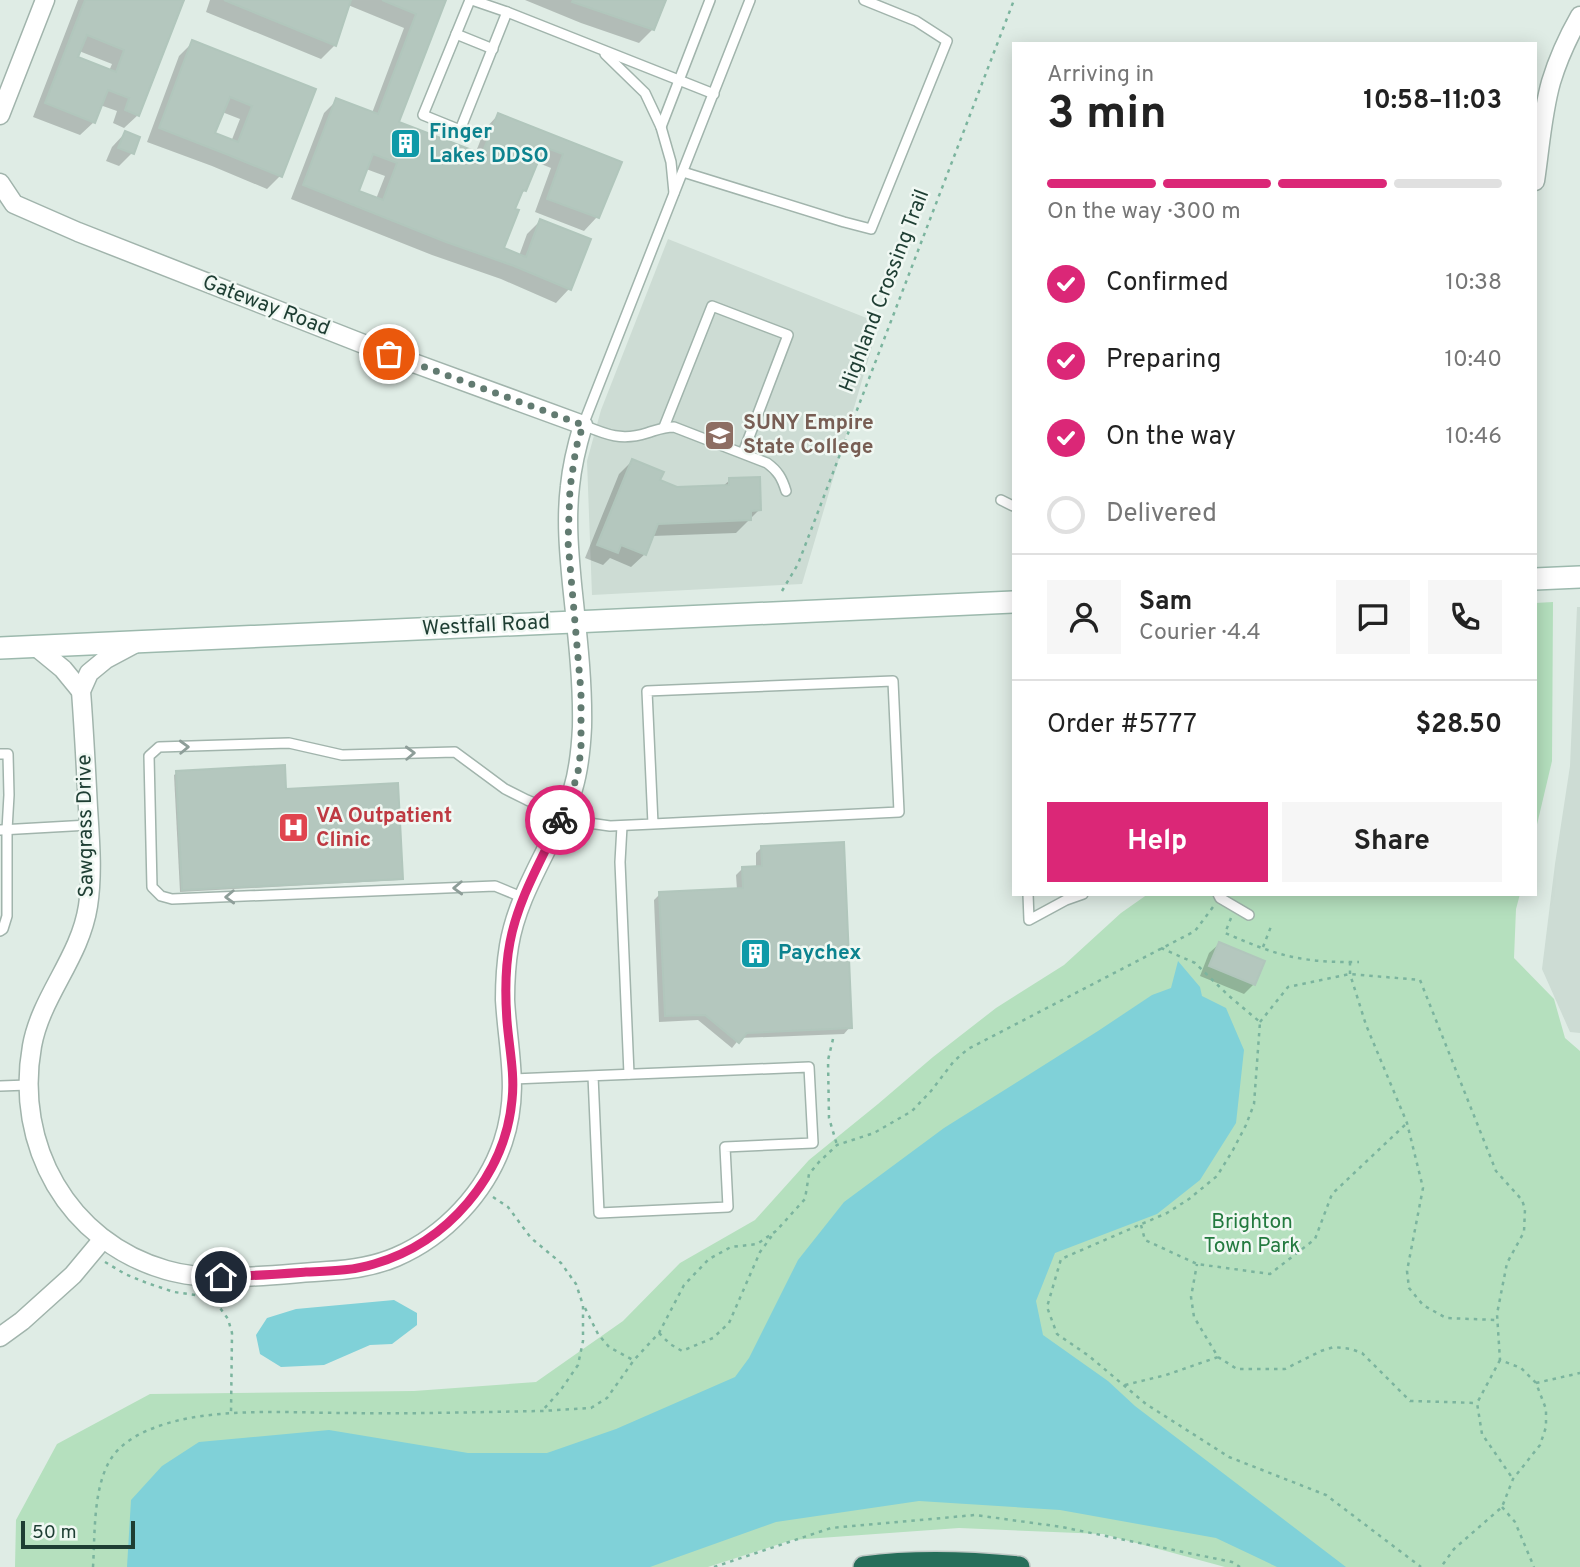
<!DOCTYPE html>
<html lang="en">
<head>
<meta charset="utf-8">
<style>
  :root { --surface:#fff; --page:#f6f6f6; --text:#222; --muted:#767676; --line:#e0e0e0; --accent:#db2777 }
  body { margin:0; font-family:Overpass,sans-serif; background:var(--page); color:var(--text); height:100vh; display:flex; flex-direction:column; font-size:26px; white-space:nowrap }
  * { box-sizing:border-box; margin:0 }
  p { font-size:23px; color:var(--muted) }
  .icon { flex:none; width:38px; height:38px; fill:none; stroke:currentColor; stroke-width:2; stroke-linecap:round; stroke-linejoin:round }
  .map { position:relative; flex:1; overflow:hidden }
  .side { position:absolute; left:1012px; top:42px; width:525px; height:854px; display:flex; flex-direction:column; background:var(--surface); border-radius:0px; box-shadow:0 4px 18px #0003 }
  .side>* { flex:none }
  .scale { position:absolute; left:21px; bottom:18px; width:114px; box-sizing:border-box; padding-left:7px; border:4px solid #1e3e33; border-top:0; font-size:19px; line-height:24px; white-space:nowrap; color:#1e3e33; -webkit-text-stroke:5px #f0f8f3; paint-order:stroke }
  .pin { position:absolute; display:grid; place-items:center; width:60px; height:60px; color:#fff; margin:-30px; border:4px solid #fff; border-radius:50%; box-shadow:0 2px 7px #0007 }
  .courier { position:absolute; display:grid; place-items:center; width:70px; height:70px; margin:-35px; border:5px solid #db2777; border-radius:50%; background:#fff; color:#222; box-shadow:0 2px 9px #0007 }
  .summary em { font-style:normal; font-weight:700 }
  .summary div { display:flex; flex-direction:column-reverse }
  .summary { display:flex; align-items:center; justify-content:space-between; height:119px; padding:0 35px }
  h1 { font-size:46px; font-weight:700; line-height:52px }
  .bar { display:grid; grid-template-columns:repeat(4,1fr); gap:10px 7px; align-content:center; height:84px; padding:0 35px }
  .bar i { height:9px; border-radius:5px; background:var(--line) }
  .bar .on { background:var(--accent) }
  .bar p { grid-column:span 4 }
  .line { display:flex; align-items:center; gap:18px; padding:0 35px; border-top:2px solid var(--line) }
  .line div { flex:1 }
  .round { display:grid; place-items:center; flex:none; width:74px; height:74px; border-radius:0px; background:var(--page) }
  ol { padding:0 35px; list-style:none }
  li { display:flex; align-items:center; gap:21px; height:77px }
  li p { margin-inline-start:auto }
  li .icon { padding:7px; border-radius:50%; background:var(--accent); color:#fff; stroke-width:4 }
  li:last-child { color:var(--muted) }
  li i { width:38px; height:38px; border:4px solid var(--line); border-radius:50% }
  .action { display:flex; gap:14px; margin-top:auto; padding:14px 35px }
  .action a { flex:1; height:80px; border-radius:0px; background:var(--accent); color:#fff; font-size:28px; font-weight:700; line-height:80px; text-align:center }
  .action a+a { background:var(--page); color:var(--text) }
  .map>svg:first-child { display:block }
</style>
</head>
<body>
<div class="map">
<svg width="1580" height="1567" viewBox="0 0 1580 1567">
  <rect width="100%" height="100%" fill="#dfece5"/>
  <g fill="#cddcd4">
    <polygon points="668,239 879,323 802,584 592,595 587,461 601,410"/>
    <polygon points="1577,607 1580,607 1580,1033 1570,1032 1542,969 1555,864 1570,766"/>
  </g>
  <g fill="#b5e0be">
    <polygon points="1553,602 1552,761 1535,833 1535,603"/>
    <polygon points="1148,894 1520,894 1516,909 1514,958 1554,999 1565,1038 1580,1051 1580,1567 1225,1567 1103,1534 959,1528 792,1540 708,1567 15,1567 16,1520 57,1444 150,1394 414,1391 536,1382 623,1321 680,1263 755,1220 809,1160 878,1104 933,1057 996,1008 1064,965 1121,913"/>
  </g>
  <g fill="#80d1d8">
    <polygon points="1178,961 1200,987 1202,996 1226,1008 1244,1050 1236,1123 1200,1180 1157,1214 1055,1253 1036,1301 1043,1335 1108,1381 1135,1406 1346,1567 1277,1567 1216,1538 1060,1510 919,1501 776,1522 650,1567 127,1567 131,1500 162,1466 199,1442 329,1430 468,1453 547,1453 616,1429 735,1377 749,1358 798,1260 844,1202 944,1128 1098,1031 1152,995 1171,988"/>
    <polygon points="394,1300 417,1313 417,1325 392,1344 370,1345 324,1365 281,1367 260,1354 256,1335 267,1318 296,1309"/>
  </g>
  <g fill="#0003" fill-rule="evenodd">
    <path d="M78 0H185L179 8 138 115 124 128 113 123 117 111 100 105 94 122 80 135 33 117ZM79 51 112 64 109 71 76 58Z"/>
    <path d="M210 0H445L396 123 475 154 485 129 498 115 619 163 597 217 584 231 535 212 551 168 536 162 525 190 518 197 502 249 519 256 527 234 540 221 569 289 556 303 501 279 432 255 291 199 324 113 337 100 372 113 404 28 348 5 335 45 321 59 206 12ZM366 169 385 176 376 199 357 192Z"/>
    <polygon points="525,0 664,0 653,29 639,43 581,23"/>
    <path d="M193 42 314 90 280 176 267 189 212 166 147 142 179 56ZM222 112 240 119 231 142 213 134Z"/>
    <polygon points="125,133 132,153 119,166 106,161 112,147"/>
    <polygon points="632,461 658,481 676,488 723,486 730,480 759,510 736,533 652,536 645,554 631,567 610,558 603,565 585,558 619,474"/>
    <polygon points="177,773 284,791 401,878 399,880 180,892 174,775"/>
    <polygon points="762,847 850,1027 844,1034 740,1038 732,1048 698,1020 659,1022 654,900 660,894 737,890 736,875 742,869 756,868 756,853"/>
    <polygon points="1219,944 1254,984 1244,994 1200,976 1209,953"/>
  </g>
  <g fill="#b4c7be" stroke="#b1c6bc" stroke-width="2" fill-rule="evenodd">
    <path d="M85 0H184L139 116 125 110 129 98 108 90 95 123 45 103ZM87 35 124 50 116 72 78 57Z"/>
    <polygon points="224,0 351,0 336,46"/>
    <path d="M382 0H446L399 122 482 154 498 113 622 162 599 218 547 199 563 154 544 147 526 191 523 190 515 209 519 210 504 248 526 257 540 219 591 239 571 290 514 266 446 242 303 185 336 98 378 114 416 14ZM373 154 397 163 383 200 359 191Z"/>
    <polygon points="573,0 666,0 654,30 572,2"/>
    <path d="M192 40 316 89 282 177 226 154 159 128ZM230 97 252 106 238 142 215 133Z"/>
    <polygon points="125,131 140,137 134,154 118,148"/>
    <polygon points="632,459 664,472 660,480 677,487 729,485 729,478 760,477 761,510 751,511 751,520 658,524 646,555 621,545 618,553 597,545"/>
    <polygon points="285,765 286,789 398,783 403,879 182,890 176,771"/>
    <polygon points="844,842 852,1028 747,1033 739,1043 705,1015 665,1016 659,892 743,888 742,867 762,866 761,846"/>
    <polygon points="1219,942 1265,961 1255,985 1209,966"/>
  </g>
  <g fill="none" stroke-linecap="round" stroke-linejoin="round">
    <defs>
      <g id="lane">
        <polyline points="470,0 423,115 460,130 507,12"/>
        <polyline points="472,0 507,12 714,94"/>
        <path d="M750 0 583 425C607 435 622 441 647 433 657 430 663 427 674 427L767 463C778 471 782 478 786 491"/>
        <polyline points="456,34 493,49"/>
        <polyline points="605,54 645,93 661,127 671,162 674,193"/>
        <polyline points="661,127 710,0"/>
        <polyline points="683,172 844,222 871,229 947,41 916,21 864,0"/>
        <polyline points="664,427 712,306 788,335 743,453"/>
        <polyline points="1001,500 1013,506"/>
        <polyline points="0,754 8,754 9,795 7,830 7,916 3,929 0,931"/>
        <polyline points="622,826 620,862 629,1074"/>
        <polyline points="0,830 89,825"/>
        <polyline points="1028,894 1029,920 1066,900 1083,894"/>
        <polyline points="1218,894 1220,898 1249,915"/>
        <polyline points="524,898 495,886 172,899 161,896 152,887 149,756 159,747 289,743 342,755 455,752 505,789 527,800 562,815 589,823 610,826 653,824 899,812 893,681 647,691 653,824"/>
        <polyline points="513,1079 809,1067 813,1143 725,1147 728,1207 599,1213 593,1076"/>
        <polyline points="0,1086 28,1085"/>
      </g>
      <g id="street">
        <polyline points="0,115 45,0"/>
        <path d="M1535 181C1540 148 1542 114 1551 82 1558 59 1568 37 1580 16"/>
        <path d="M0 183 14 204 78 232 389 354 583 425C577 445 572 465 570 486 566 519 569 552 572 584 577 632 583 680 582 727 581 748 579 769 573 789 555 843 518 890 509 946 506 964 505 982 505 1000 508 1051 520 1091 503 1142 486 1192 445 1236 396 1257 375 1266 350 1270 327 1271 277 1274 213 1284 166 1270 68 1242 14 1145 32 1046 41 996 80 958 88 906 93 873 90 840 88 808 86 769 84 730 81 691L89 673 106 659 136 643"/>
        <polyline points="35,646 63,669 81,691"/>
        <polyline points="0,1337 22,1321 73,1275 103,1239"/>
      </g>
      <g id="secondary">
        <polyline points="1535,579 1580,577"/>
        <polyline points="0,648 1013,602"/>
      </g>
      <path id="highway" d="M864 1567C916 1560 968 1562 1019 1567"/>
    </defs>
    <use href="#lane" stroke="#a1b4ac" stroke-width="12"/>
    <use href="#street" stroke="#a1b4ac" stroke-width="21"/>
    <use href="#secondary" stroke="#9cb9ad" stroke-width="24"/>
    <use href="#highway" stroke="#c0c9c6" stroke-width="24"/>
    <g stroke="#7bb49e" stroke-width="2.5" stroke-dasharray="3.5 5" stroke-linecap="butt">
      <polyline points="782,591 798,564 1014,0"/>
      <path d="M1231 918 1225 933C1251 944 1276 955 1304 959 1322 962 1340 962 1359 962"/>
      <polyline points="1263,947 1272,924"/>
      <polyline points="1161,948 1195,963 1229,996 1260,1022 1254,1104 1246,1125 1233,1150 1217,1176 1189,1199 1167,1213 1061,1259 1047,1307 1057,1334 1089,1356 1146,1404 1229,1457 1326,1495 1421,1567"/>
      <polyline points="1350,962 1350,974 1366,1025 1407,1123 1423,1188 1407,1271 1409,1288 1423,1305 1446,1318 1496,1320"/>
      <polyline points="1260,1022 1288,987 1350,974 1420,980 1496,1171 1522,1200 1525,1209 1524,1232 1507,1263 1497,1314 1500,1360 1521,1368 1536,1383 1546,1409 1546,1427 1540,1445 1513,1479 1502,1507 1454,1549 1441,1567"/>
      <polyline points="833,1039 828,1060 829,1118 837,1145"/>
      <polyline points="493,1197 508,1207 531,1238 561,1263 576,1284 583,1305 583,1341 578,1365 560,1391 542,1411"/>
      <polyline points="1141,1225 1145,1240 1197,1264 1270,1274 1315,1239 1332,1194 1407,1123"/>
      <polyline points="105,1262 125,1274 147,1283 174,1292 209,1297 215,1301 228,1319 232,1333 231,1414"/>
      <polyline points="585,1308 598,1334 609,1347 633,1360"/>
      <polyline points="659,1333 670,1344 682,1351 713,1338 729,1323 760,1252 774,1233"/>
      <polyline points="1218,1357 1237,1369 1285,1369 1321,1351 1334,1347 1351,1349 1362,1353 1410,1401 1477,1403"/>
      <polyline points="1500,1360 1477,1403 1482,1434 1513,1479"/>
      <polyline points="1536,1383 1580,1373"/>
      <polyline points="1125,1385 1166,1375 1218,1357 1194,1317 1191,1297 1197,1264"/>
      <polyline points="1502,1507 1515,1522 1534,1567"/>
      <path d="M93 1567C95 1535 93 1491 109 1462 122 1438 154 1426 180 1420 233 1408 296 1413 350 1413 414 1414 478 1412 542 1411L591 1408 607 1398 634 1360 659 1333 684 1285 709 1259 731 1247 757 1244 776 1231 805 1199 809 1174 819 1162 837 1145 874 1133 912 1111 931 1091 954 1061 968 1049 1195 931 1213 907"/>
      <polyline points="714,1567 831,1528 975,1515 1062,1527 1232,1562 1240,1567"/>
    </g>
    <use href="#lane" stroke="#fff" stroke-width="9"/>
    <use href="#street" stroke="#fff" stroke-width="18"/>
    <use href="#secondary" stroke="#fff" stroke-width="21"/>
    <use href="#highway" stroke="#266e5a" stroke-width="21"/>
  </g>
  <defs><path id="oneway-chevron" d="M-2-3.5L2.5 0L-2 3.5" fill="none" stroke-width="1.6" stroke-linecap="round" stroke-linejoin="round" transform="scale(1.75)"/></defs>
  <g stroke="#8e9e99">
    <use href="#oneway-chevron" transform="translate(184 747) rotate(-2)"/>
    <use href="#oneway-chevron" transform="translate(410 753) rotate(-2)"/>
    <use href="#oneway-chevron" transform="translate(458 888) rotate(178)"/>
    <use href="#oneway-chevron" transform="translate(230 897) rotate(178)"/>
  </g>
  <g fill="none" stroke-linecap="round" stroke-linejoin="round">
    <polyline stroke="#627b71" stroke-width="7" stroke-dasharray="0 12.6" points="389,354 583,425 576,448 570,488 568,542 581,692 581,749 578,772 572,792 560,820"/>
    <path stroke="#db2777" stroke-width="9" d="M221 1277C249 1276 277 1274 306 1272 328 1271 352 1271 374 1264 447 1243 505 1176 512 1100 515 1074 509 1047 507 1021 505 994 505 968 510 942 518 899 542 859 560 820"/>
  </g>
  <defs>
    <symbol id="building-square" viewBox="-11 -11 22 22"><rect x="-9" y="-9" width="18" height="18" rx="4" fill="#0f9aa8" stroke="#f0f8f3"/><path d="M-4-6H4V6H1V3H-1V6H-4ZM-2.5-4.3h1.7v1.8h-1.7ZM.8-4.3h1.7v1.8H.8ZM-2.5-1h1.7V.8h-1.7ZM.8-1h1.7V.8H.8Z" fill="#fff"/></symbol>
    <symbol id="university-square" viewBox="-11 -11 22 22"><rect x="-9" y="-9" width="18" height="18" rx="4" fill="#8d6e63" stroke="#f0f8f3"/><path d="M0-5L7-2L0 1L-7-2ZM-4 1L0 2.5L4 1V4Q0 6-4 4Z" fill="#fff"/></symbol>
    <symbol id="hospital-square" viewBox="-11 -11 22 22"><rect x="-9" y="-9" width="18" height="18" rx="4" fill="#e0444e" stroke="#f0f8f3"/><path d="M-5-5h3v3.5h4V-5h3V5h-3V1.5h-4V5h-3Z" fill="#fff"/></symbol>
  </defs>
  <g fill-rule="evenodd">
    <use href="#building-square" x="388" y="126" width="35" height="35"/>
    <use href="#university-square" x="702" y="418" width="35" height="35"/>
    <use href="#hospital-square" x="276" y="810" width="35" height="35"/>
    <use href="#building-square" x="738" y="936" width="35" height="35"/>
  </g>
  <g text-anchor="middle" dominant-baseline="central" stroke-width="5" stroke-linejoin="round" paint-order="stroke">
    <g font-size="21" font-weight="bold" fill="#0d838f" stroke="#f0f8f3" text-anchor="start">
      <text x="429" y="132">Finger<tspan x="429" dy="24">Lakes DDSO</tspan></text>
      <text x="778" y="953">Paychex</text>
    </g>
    <g font-size="21" fill="#1e3e33" stroke="#f0f8f3">
      <text transform="translate(885 291) rotate(-69)">Highland Crossing Trail</text>
      <text transform="translate(266 306) rotate(21)">Gateway Road</text>
      <text transform="translate(486 626) rotate(-3)">Westfall Road</text>
      <text transform="translate(86 826) rotate(-91)">Sawgrass Drive</text>
    </g>
    <g font-size="21" font-weight="bold" fill="#785e54" stroke="#f0f8f3" text-anchor="start">
      <text x="743" y="423">SUNY Empire<tspan x="743" dy="24">State College</tspan></text>
    </g>
    <g font-size="21" font-weight="bold" fill="#be3a42" stroke="#f0f8f3" text-anchor="start">
      <text x="316" y="816">VA Outpatient<tspan x="316" dy="24">Clinic</tspan></text>
    </g>
    <g font-size="21" fill="#237a3f" stroke="#f0f8f3">
      <text x="1252" y="1222">Brighton<tspan x="1252" dy="24">Town Park</tspan></text>
    </g>
  </g>
</svg>
<div class="scale">50 m</div>
<div class="pin" style="left:389px;top:354px;background:#ea580c"><svg class="icon" aria-label="bag" viewBox="0 0 24 24"><path d="M5 8h14l-1 12H6zM9 8a3 3 0 0 1 6 0"/></svg></div>
<div class="pin" style="left:221px;top:1277px;background:#1f2937"><svg class="icon" aria-label="home" viewBox="0 0 24 24"><path d="M3 11l9-7 9 7M6 9v11h12V9"/></svg></div>
<div class="courier" style="left:560px;top:820px"><svg class="icon" aria-label="bike" viewBox="0 0 24 24"><circle cx="6" cy="16" r="4"/><circle cx="18" cy="16" r="4"/><path d="M6 16l4-8h5l3 8M10 8l3 8H6M13 5h3"/></svg></div>
<section class="side">
<div class="summary"><div><h1>3 min</h1><p>Arriving in</p></div><em>10:58–11:03</em></div>
<div class="bar"><i class="on"></i><i class="on"></i><i class="on"></i><i></i><p>On the way · 300 m</p></div>
<ol>
<li><svg class="icon" aria-label="check" viewBox="0 0 24 24"><path d="M5 12l5 5 9-10"/></svg>Confirmed<p>10:38</p></li>
<li><svg class="icon" aria-label="check" viewBox="0 0 24 24"><path d="M5 12l5 5 9-10"/></svg>Preparing<p>10:40</p></li>
<li><svg class="icon" aria-label="check" viewBox="0 0 24 24"><path d="M5 12l5 5 9-10"/></svg>On the way<p>10:46</p></li>
<li><i></i>Delivered</li>
</ol>
<div class="line" style="height:126px"><a class="round"><svg class="icon" aria-label="person" viewBox="0 0 24 24"><circle cx="12" cy="8" r="4"/><path d="M4 21q1-7 8-7t8 7"/></svg></a><div><b>Sam</b><p>Courier · 4.4</p></div><a class="round"><svg class="icon" aria-label="chat" viewBox="0 0 24 24"><path d="M4 5h16v11H9l-5 4z"/></svg></a><a class="round"><svg class="icon" aria-label="phone" viewBox="0 0 24 24"><path d="M5 4h4l2 5-3 2q2 4 5 5l2-3 5 2v4C11 20 4 13 5 4z"/></svg></a></div>
<div class="line" style="height:91px"><div>Order #5777</div><b>$28.50</b></div>
<div class="action"><a>Help</a><a>Share</a></div>
</section>
</div>
</body>
</html>
